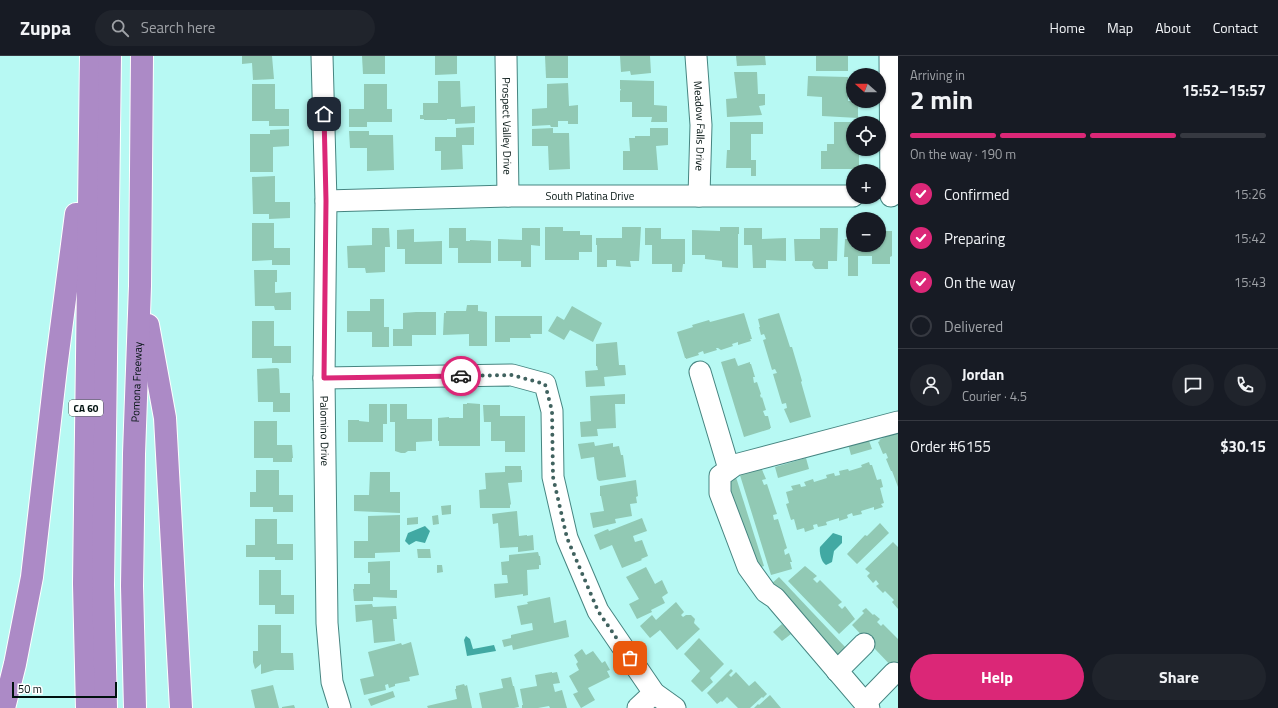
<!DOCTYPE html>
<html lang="en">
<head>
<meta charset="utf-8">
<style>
  :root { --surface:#171b24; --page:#20242c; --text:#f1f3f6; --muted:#9ea1a6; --line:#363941; --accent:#db2777 }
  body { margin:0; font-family:"Titillium Web",sans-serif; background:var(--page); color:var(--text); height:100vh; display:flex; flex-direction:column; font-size:15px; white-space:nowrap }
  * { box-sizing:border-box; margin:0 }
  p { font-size:13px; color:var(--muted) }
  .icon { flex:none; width:22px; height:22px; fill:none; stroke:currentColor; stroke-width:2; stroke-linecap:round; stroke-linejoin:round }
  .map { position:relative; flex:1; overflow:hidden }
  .side { display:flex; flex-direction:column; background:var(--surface); width:380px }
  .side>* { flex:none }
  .needle { width:26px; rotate:291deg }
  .tools { position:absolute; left:846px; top:12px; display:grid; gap:8px }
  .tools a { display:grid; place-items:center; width:40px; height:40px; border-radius:50%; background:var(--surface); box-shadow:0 1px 3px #0004; font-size:20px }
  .scale { position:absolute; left:12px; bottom:10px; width:105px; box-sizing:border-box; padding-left:4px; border:2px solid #00110f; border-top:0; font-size:11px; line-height:14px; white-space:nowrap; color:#00110f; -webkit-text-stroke:3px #fff; paint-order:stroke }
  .pin { position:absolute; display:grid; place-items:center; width:34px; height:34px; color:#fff; margin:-17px; border-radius:8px; box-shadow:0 2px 6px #0006 }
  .courier { position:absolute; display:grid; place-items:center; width:40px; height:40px; margin:-20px; border:3px solid #db2777; border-radius:50%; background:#fff; color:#222; box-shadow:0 1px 5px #0007 }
  .headline em { font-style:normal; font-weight:700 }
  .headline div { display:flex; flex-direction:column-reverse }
  .headline { display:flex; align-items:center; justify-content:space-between; height:68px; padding:0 12px }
  h1 { font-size:26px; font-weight:700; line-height:30px }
  .bar { display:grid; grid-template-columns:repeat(4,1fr); gap:6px 4px; align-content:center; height:48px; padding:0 12px }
  .bar i { height:5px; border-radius:3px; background:var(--line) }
  .bar .active { background:var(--accent) }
  .bar p { grid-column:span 4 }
  .line { display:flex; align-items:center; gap:10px; padding:0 12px; border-top:1px solid var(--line) }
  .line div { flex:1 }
  .round { display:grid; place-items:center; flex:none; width:42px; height:42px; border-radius:21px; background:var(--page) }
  ol { padding:0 12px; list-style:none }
  li { display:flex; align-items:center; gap:12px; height:44px }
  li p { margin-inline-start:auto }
  li .icon { padding:4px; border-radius:50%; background:var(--accent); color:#fff; stroke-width:4 }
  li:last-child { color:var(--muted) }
  li i { width:22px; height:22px; border:2px solid var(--line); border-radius:50% }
  .primary-button { display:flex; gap:8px; margin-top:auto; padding:8px 12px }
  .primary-button a { flex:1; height:46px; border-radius:24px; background:var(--accent); color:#fff; font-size:16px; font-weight:700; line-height:46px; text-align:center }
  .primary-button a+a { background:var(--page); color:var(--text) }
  header { display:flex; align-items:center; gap:24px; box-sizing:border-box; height:56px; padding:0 20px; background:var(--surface); border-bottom:1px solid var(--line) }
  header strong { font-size:19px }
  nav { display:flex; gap:22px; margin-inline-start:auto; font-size:14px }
  .search { width:280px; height:36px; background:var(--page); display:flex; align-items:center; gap:10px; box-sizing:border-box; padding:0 14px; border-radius:22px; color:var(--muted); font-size:15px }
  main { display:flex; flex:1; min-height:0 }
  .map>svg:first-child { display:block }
</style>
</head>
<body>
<header>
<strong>Zuppa</strong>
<div class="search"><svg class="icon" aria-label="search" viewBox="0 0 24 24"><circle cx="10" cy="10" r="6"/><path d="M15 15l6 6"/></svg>Search here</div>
<nav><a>Home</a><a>Map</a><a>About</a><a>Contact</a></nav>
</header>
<main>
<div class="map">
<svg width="898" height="652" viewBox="0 0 898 652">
  <rect width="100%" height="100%" fill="#b7f9f3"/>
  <g fill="#41a9a3">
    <polygon points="425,470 430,475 425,487 416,485 409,489 405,485 408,477"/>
    <path d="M833 477 842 480V487L834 495 832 506 826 509C821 506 819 496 820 491Z"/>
    <polygon points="466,580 470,583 473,593 494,589 496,595 467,600 464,584"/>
  </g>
  <g fill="#91c9b4">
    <polygon points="242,0 272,0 274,23 253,24 252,7 242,8"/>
    <polygon points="362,0 385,0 385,18 363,18"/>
    <polygon points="435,0 457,0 457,18 435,19"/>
    <polygon points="545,0 568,0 568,22 546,22"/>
    <polygon points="620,0 650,0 651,17 631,19 630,15 621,16"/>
    <polygon points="736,0 765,0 766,9 737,10"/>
    <rect x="816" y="0" width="32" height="15"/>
    <polygon points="734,16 757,16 758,38 765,38 765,49 759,50 762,59 727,61 726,43 737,42"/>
    <polygon points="808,20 848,21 848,45 858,45 858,62 822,60 822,41 807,40"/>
    <polygon points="620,24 654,25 654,49 667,50 667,66 651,66 652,61 632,61 632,46 620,46 620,35 621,33 620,33"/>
    <polygon points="438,25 460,25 461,51 475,50 475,67 455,68 455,63 447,63 447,64 424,64 424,63 420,63 420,59 423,59 423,47 438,47"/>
    <polygon points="568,27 569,50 578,49 578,68 568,68 568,65 558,65 558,71 551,71 550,69 532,70 532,53 547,52 547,28"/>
    <polygon points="252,28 275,28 275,53 289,53 289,70 269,70 269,65 252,65"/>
    <polygon points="364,28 387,28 387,53 392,53 392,66 367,66 367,71 349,71 349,53 364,53"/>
    <polygon points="730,66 763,66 763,78 751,78 751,104 756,104 756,120 751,120 751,112 726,112 727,94 730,94"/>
    <polygon points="834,66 851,66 853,93 856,93 856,95 859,95 859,113 821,113 821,95 827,95 827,88 834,88"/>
    <polygon points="474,71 474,89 462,89 463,113 441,114 441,95 435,95 435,81 456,81 456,72"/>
    <polygon points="553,72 553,77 569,77 570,113 549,114 548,90 532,90 532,73"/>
    <polygon points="650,72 668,72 668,89 656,90 658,114 623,114 623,95 630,95 629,82 635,82 635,80 650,80"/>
    <polygon points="289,73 289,90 273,91 273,116 250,116 250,78 270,78 270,74"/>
    <polygon points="349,75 369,75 369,79 393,79 394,114 367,115 367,92 350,92"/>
    <polygon points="275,120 275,146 290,146 290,162 269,163 269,158 253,158 252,121"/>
    <polygon points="252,167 274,167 274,192 290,192 290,209 272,209 272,204 252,205"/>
    <polygon points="545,171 563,171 563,175 580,175 580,179 592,179 592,196 579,196 579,204 545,204"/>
    <polygon points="622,171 641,171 639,205 630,205 631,211 616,210 616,204 607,204 607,211 597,211 597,189 596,189 596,182 622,182"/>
    <polygon points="720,171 739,171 739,178 738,178 738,212 722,211 722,205 705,203 705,199 692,199 692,174 720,175"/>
    <polygon points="372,172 389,172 390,191 385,191 385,216 366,217 365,212 348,212 347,190 372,189"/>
    <polygon points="449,172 466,172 466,185 470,185 470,184 491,185 491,207 458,207 458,192 449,192"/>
    <polygon points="522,172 540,172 540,190 531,189 531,211 521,211 521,205 498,205 498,183 522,184"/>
    <polygon points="645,172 661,172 661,183 685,183 685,208 683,208 682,216 672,216 672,208 652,208 652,189 645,189"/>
    <polygon points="744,172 762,172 762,183 786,182 786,205 766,204 766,212 753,212 752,189 744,189"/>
    <polygon points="820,172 838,172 837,205 828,205 828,213 815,213 812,209 813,205 795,205 794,183 820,183"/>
    <polygon points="414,173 414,186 442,185 442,208 405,208 405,193 397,193 397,174"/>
    <polygon points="879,175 892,175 892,200 890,201 890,208 872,208 872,200 858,200 858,220 848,220 848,201 844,201 845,183 853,183 853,189 879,189"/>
    <polygon points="254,214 277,214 277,226 275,226 275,237 291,236 291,254 275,254 274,250 255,250"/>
    <polygon points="370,243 384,243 384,271 389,271 389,291 372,291 372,276 347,276 347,255 370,255"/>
    <polygon points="467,249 478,249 478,255 487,256 487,290 469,290 469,278 443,279 444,257 446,257 446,255 466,255"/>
    <polygon points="572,250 602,267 593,286 570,274 564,284 548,275 557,260 564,264"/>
    <polygon points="416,256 436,256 436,279 412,279 412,290 393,290 393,273 403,273 403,257"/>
    <polygon points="744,257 752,283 750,283 751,285 738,289 738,286 732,288 733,290 721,294 718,292 716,292 717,294 704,298 703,295 698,297 699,299 686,303 686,302 685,302 677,276 693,271 692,269 709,264 710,266"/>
    <polygon points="779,257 790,291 792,291 802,325 801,326 811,361 790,367 784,353 787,352 786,347 782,348 773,318 777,317 775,313 772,314 763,284 766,283 764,278 761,279 759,271 760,271 758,263"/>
    <polygon points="495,260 542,260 542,278 530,278 531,282 510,282 510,286 495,286"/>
    <polygon points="252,265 274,265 274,290 291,290 291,307 272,307 272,302 252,302"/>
    <polygon points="617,286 619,309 625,309 626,319 604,321 605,330 586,331 585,315 598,314 597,310 596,310 596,288"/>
    <polygon points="735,302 738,310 750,306 750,308 751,308 755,321 753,321 754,327 757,326 761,338 760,339 761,342 762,341 766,354 763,355 765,360 768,360 771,372 770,372 770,373 744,381 721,306"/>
    <polygon points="277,312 279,313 280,337 290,337 290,356 273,356 273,346 258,346 257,313"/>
    <polygon points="625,338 625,348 615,348 616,372 597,373 598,380 581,381 580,366 591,365 590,340"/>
    <polygon points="467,347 480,348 480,390 439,390 439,385 438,385 438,362 449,361 449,362 463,362 463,348 467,348"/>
    <polygon points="369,348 387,348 387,368 383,368 383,386 348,386 348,364 359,364 359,365 369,366"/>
    <polygon points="390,348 407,348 407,363 432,363 432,385 416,386 416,395 408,395 405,397 401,397 395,395 395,366 390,366"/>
    <polygon points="483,349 500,349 500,360 525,360 525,396 505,396 505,385 491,385 491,366 484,366"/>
    <polygon points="254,365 277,365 277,389 292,389 293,402 292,402 292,406 273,406 273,402 254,402"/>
    <polygon points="898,375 898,431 892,415 891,415 886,403 888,402 886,397 883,398 878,386 880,385 879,384"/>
    <polygon points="868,382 872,393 851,399 848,388"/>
    <polygon points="594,386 595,390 613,387 613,391 619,390 621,399 623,399 626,421 599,425 597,423 594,401 581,403 578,388"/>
    <polygon points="806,402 809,413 778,422 775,411"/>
    <polygon points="869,406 870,409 872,409 877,424 881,423 883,431 880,432 884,447 881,448 883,451 874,454 874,451 861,455 862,458 853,460 852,457 847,459 848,462 839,465 839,462 826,466 827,469 818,471 817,468 813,469 814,473 805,476 804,472 797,474 794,463 791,464 786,448 789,447 786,436 793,434 791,430 800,428 801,431 806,430 804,426 813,423 814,426 827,422 826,419 834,417 835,420 840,419 839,415 848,413 849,415 862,411 861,409"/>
    <polygon points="760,409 766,423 762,424 764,429 767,428 777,458 773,459 774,464 778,463 787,492 784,494 785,499 789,497 792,506 790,506 792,513 771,519 739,416"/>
    <polygon points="505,410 521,410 521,414 522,414 522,426 508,427 511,448 510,449 510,452 480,452 479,434 486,433 485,417 505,416"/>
    <polygon points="256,414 279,414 279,439 293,439 293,456 273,456 273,451 250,451 250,436 256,436"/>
    <polygon points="734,415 764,510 753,514 724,421"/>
    <polygon points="370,416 390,416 390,436 400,436 400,457 354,455 354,439 369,439"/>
    <polygon points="636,424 638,440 636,441 637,447 630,448 632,460 615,463 616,467 593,472 590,457 604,455 601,440 600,440 600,430"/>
    <polygon points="451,449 451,458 442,459 441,450"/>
    <polygon points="517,455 519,480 527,479 527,480 533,479 534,494 518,496 518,491 500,492 498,467 493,468 492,458"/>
    <polygon points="400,459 400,496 375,497 375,502 354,502 354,485 368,485 368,460"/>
    <polygon points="438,459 439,468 433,469 432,460"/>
    <polygon points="418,461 418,468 407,469 407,462"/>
    <polygon points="642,462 647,475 633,480 635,486 642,484 648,500 641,503 642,504 622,512 612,489 600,494 594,479 608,473 609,475"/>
    <polygon points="255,463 277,463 277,488 293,488 293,504 275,504 275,501 246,501 246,489 255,489"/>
    <polygon points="880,467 889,477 857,508 847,498 865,479 867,480"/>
    <polygon points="893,486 898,491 898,553 892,546 894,544 885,535 883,537 876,530 879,528 876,524 873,527 867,520 870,517 865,513"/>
    <polygon points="417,493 430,493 431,502 418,502"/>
    <polygon points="538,496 539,500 540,500 541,509 539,509 539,513 527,514 528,539 523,540 523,538 495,542 494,528 508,527 507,519 502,519 501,506 509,505 509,499"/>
    <polygon points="390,505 390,534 397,534 397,542 373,541 373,545 354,545 353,533 354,533 354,528 370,528 370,517 368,517 368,506"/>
    <polygon points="437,509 442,509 443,516 437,517"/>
    <polygon points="805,510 817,520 813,523 817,527 820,524 842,546 838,549 842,553 845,550 855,563 839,578 788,525"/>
    <polygon points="646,511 655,528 662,524 668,537 662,541 665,547 651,554 652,556 637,563 629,548 639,543 626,521"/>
    <polygon points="259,514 281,514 281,539 294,539 294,558 275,558 275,549 259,549"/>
    <polygon points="779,521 846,592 838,600 770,529"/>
    <polygon points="550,541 554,567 566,564 569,581 513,594 512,589 504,591 502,584 511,582 511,579 533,574 532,567 521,569 517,550 528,548 527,546"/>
    <polygon points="676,546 684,556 681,559 683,561 686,559 691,559 695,563 694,567 700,573 677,594 660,574 650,582 640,570 652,559 656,564"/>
    <polygon points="372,548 373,551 396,550 397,563 393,563 395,585 374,587 372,564 356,566 355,549"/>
    <polygon points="866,552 873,559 874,558 880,563 877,566 881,570 883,568 898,583 898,617 852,569 864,557 862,555"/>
    <polygon points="782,568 791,578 782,585 773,576"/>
    <polygon points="258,569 281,569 281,597 293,597 294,614 275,614 261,618 261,608 255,613 253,606 253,595 258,595"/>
    <polygon points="699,582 724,608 710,622 713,626 702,636 691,625 700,615 684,598"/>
    <polygon points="411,586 419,619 409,621 410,625 395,628 395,630 389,632 388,628 385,629 386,634 364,639 360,623 374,620 368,596 401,587 402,589"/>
    <polygon points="582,593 586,599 593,595 602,607 605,605 610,614 607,615 610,621 588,632 595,644 581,652 573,638 578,636 569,620 579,614 576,608 578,606 574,599"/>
    <polygon points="731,613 733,615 729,619 731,621 736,616 749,630 755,625 767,638 763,642 762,641 750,652 738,652 727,641 722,646 721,645 717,648 707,637"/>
    <polygon points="552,616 552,617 557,616 560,627 553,628 555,636 562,634 567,652 550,652 549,650 538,652 522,652 522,649 523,649 520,633 537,630 535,619"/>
    <polygon points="511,621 513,630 514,630 519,651 514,652 482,652 479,637 503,632 501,623"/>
    <polygon points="464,628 465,630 467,629 472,652 428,652 427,650 457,643 455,633 456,633 456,630"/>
    <polygon points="273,629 279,652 255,652 251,634"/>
    <polygon points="393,635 395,641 371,650 368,643"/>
    <polygon points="770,639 781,652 754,652 758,648 759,649"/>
    <polygon points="294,649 295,652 282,652 282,651"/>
  </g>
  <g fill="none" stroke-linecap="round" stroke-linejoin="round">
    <defs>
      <g id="minor">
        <path id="s1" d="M322 0 326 145 324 322 327 567 332 626 340 652"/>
        <path id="s2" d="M506 0 508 140"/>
        <path id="s3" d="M696 0 701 69 699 140"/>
        <polyline points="890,0 891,140"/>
        <path id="s4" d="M326 145 508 140H853"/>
        <polyline points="700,316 729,413"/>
        <polyline points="324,322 512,319 545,328 552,355 553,421 567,482 598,555 654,637 675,652"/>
        <polyline points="837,615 864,588"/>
        <polyline points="865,647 894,617"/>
        <polyline points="638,652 654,637"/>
        <polyline points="869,652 775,542 766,536 748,511 720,437 720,420 735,409 898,366"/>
      </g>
      <g id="highway">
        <polyline points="148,269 165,362 181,652"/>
        <polyline points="4,652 15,608 32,521 56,312 76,158"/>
        <polyline points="87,652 84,528 91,0"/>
        <polyline points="106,652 103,529 110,0"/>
        <path id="s5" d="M135 652 132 530 134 398 140 230 142 0"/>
      </g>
    </defs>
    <use href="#minor" stroke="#468581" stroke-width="23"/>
    <use href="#highway" stroke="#fff" stroke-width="24"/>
    <use href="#minor" stroke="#fff" stroke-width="21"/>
    <use href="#highway" stroke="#ac8ac6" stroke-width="22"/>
  </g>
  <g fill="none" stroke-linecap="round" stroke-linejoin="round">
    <polyline stroke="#40625f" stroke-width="4" stroke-dasharray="0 7.2" points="461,320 512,319 545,328 552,355 553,421 567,482 598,555 630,602"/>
    <polyline stroke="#db2777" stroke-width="5" points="324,58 326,145 324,322 461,320"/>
  </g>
  <g text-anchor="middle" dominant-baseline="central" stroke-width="4" stroke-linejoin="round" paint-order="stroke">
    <rect fill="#fff" stroke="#4c5857" stroke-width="1" x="69" y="344" width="34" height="16" rx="3"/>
    <g font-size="10" font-weight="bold" fill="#00110f">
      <text x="86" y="352">CA 60</text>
    </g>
    <g font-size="11" fill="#00110f" stroke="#fff">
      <text stroke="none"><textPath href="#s2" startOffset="70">Prospect Valley Drive</textPath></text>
      <text stroke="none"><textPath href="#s3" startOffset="70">Meadow Falls Drive</textPath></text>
      <text stroke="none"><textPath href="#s4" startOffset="264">South Platina Drive</textPath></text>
      <text stroke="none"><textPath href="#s5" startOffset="326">Pomona Freeway</textPath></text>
      <text stroke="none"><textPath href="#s1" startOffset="375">Palomino Drive</textPath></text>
    </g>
  </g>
</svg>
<div class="tools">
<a><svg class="needle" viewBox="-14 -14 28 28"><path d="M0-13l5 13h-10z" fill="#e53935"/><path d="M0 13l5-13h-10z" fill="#9ea1a6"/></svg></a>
<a><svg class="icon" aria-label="locate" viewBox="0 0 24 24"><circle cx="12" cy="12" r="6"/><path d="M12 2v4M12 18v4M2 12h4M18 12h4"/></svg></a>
<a>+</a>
<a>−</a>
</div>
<div class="scale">50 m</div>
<div class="pin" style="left:630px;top:602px;background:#ea580c"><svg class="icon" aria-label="bag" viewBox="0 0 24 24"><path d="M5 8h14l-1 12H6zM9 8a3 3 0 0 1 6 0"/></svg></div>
<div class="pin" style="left:324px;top:58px;background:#1f2937"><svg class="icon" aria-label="home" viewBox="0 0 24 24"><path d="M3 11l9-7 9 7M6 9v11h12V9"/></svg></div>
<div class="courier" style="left:461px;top:320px"><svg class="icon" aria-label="car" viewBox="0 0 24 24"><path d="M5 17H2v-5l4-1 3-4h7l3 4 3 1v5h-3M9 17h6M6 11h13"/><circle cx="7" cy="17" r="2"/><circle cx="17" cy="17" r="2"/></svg></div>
</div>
<section class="side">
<div class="headline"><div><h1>2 min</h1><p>Arriving in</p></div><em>15:52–15:57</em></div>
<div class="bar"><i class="active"></i><i class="active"></i><i class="active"></i><i></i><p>On the way · 190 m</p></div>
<ol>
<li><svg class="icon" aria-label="check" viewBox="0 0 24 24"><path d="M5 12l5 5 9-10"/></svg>Confirmed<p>15:26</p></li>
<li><svg class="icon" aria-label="check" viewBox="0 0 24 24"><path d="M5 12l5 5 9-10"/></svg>Preparing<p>15:42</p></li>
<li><svg class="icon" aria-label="check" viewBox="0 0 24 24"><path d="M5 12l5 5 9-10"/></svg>On the way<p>15:43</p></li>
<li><i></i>Delivered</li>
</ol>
<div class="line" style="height:72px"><a class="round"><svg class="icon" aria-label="person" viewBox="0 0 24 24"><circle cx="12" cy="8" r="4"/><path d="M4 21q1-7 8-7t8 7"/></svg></a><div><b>Jordan</b><p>Courier · 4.5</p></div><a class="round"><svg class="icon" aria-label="chat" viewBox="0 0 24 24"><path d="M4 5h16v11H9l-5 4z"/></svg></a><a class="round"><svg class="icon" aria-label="phone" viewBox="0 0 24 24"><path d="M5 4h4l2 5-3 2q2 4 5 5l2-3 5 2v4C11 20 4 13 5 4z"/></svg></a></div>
<div class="line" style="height:52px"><div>Order #6155</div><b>$30.15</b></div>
<div class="primary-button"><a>Help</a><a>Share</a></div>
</section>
</main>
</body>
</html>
